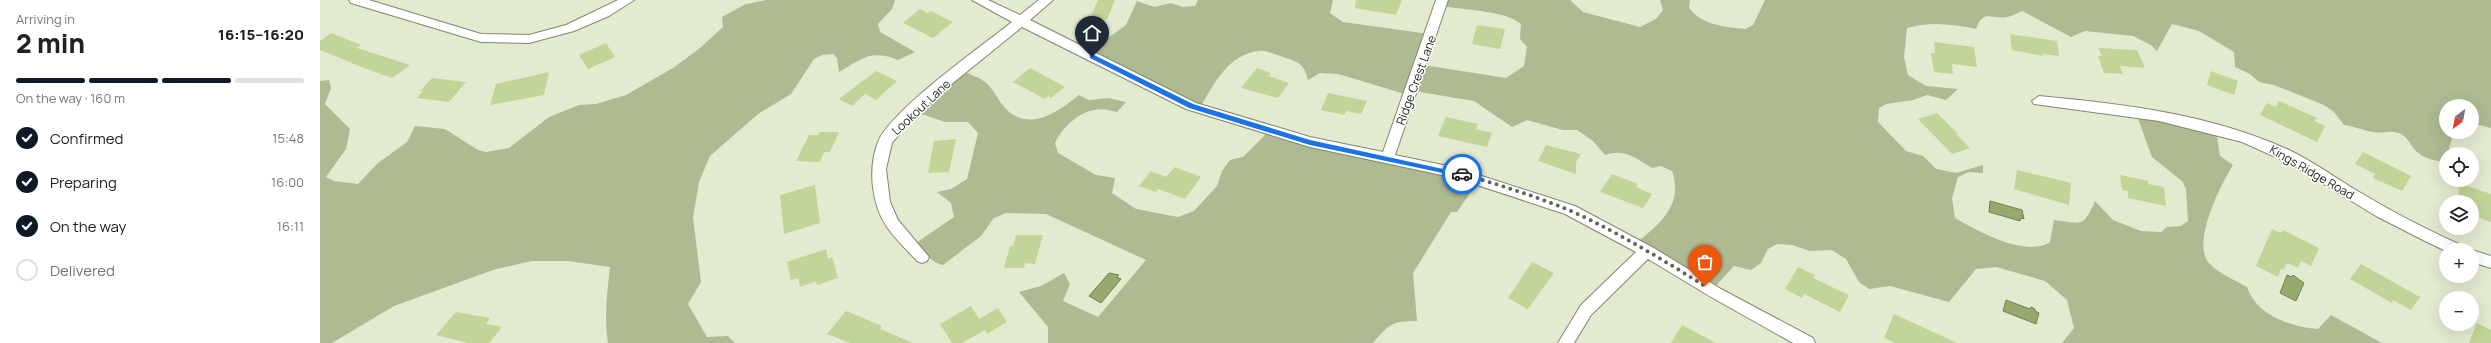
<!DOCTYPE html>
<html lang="en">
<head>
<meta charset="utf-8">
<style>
  :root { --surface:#fff; --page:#f2f2f2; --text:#202124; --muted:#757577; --line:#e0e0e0; --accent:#111827 }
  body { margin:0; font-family:Manrope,sans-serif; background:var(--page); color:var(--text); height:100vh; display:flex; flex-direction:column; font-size:15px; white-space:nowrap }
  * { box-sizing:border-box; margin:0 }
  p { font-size:13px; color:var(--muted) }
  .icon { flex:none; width:22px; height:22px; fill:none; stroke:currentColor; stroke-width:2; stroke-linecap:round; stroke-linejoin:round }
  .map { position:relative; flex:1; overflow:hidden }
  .panel { display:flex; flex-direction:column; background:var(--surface); width:320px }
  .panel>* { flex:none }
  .needle { width:26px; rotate:212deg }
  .fabs { position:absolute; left:2119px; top:99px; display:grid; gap:8px }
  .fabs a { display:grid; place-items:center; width:40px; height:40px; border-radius:50%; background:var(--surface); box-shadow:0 4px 16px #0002; font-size:20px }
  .pin { position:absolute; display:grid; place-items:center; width:34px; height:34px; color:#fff; margin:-41px -17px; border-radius:50% 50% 50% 0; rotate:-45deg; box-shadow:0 0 4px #0007 }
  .pin .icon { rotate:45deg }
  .courier { position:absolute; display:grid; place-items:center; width:40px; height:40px; margin:-20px; border:3px solid #1a73e8; border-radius:50%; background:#fff; color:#222; box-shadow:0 1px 5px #0007 }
  .headline em { font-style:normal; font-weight:800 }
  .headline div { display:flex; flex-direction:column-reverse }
  .headline { display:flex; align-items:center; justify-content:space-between; height:68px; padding:0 16px }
  h1 { font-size:26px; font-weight:800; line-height:30px }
  .bar { display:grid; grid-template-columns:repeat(4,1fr); gap:6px 4px; align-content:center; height:48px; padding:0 16px }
  .bar i { height:5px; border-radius:3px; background:var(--line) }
  .bar .selected { background:var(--accent) }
  .bar p { grid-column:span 4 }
  ol { padding:0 16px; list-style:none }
  li { display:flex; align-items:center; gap:12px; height:44px }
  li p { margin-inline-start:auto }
  li .icon { padding:4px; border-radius:50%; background:var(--accent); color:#fff; stroke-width:4 }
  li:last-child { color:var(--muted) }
  li i { width:22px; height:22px; border:2px solid var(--line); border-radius:50% }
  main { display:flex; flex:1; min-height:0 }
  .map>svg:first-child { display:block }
</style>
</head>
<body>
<main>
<section class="panel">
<div class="headline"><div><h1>2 min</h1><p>Arriving in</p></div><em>16:15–16:20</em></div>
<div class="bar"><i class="selected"></i><i class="selected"></i><i class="selected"></i><i></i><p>On the way · 160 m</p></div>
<ol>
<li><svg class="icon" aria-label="check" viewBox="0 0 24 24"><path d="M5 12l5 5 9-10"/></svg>Confirmed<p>15:48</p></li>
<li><svg class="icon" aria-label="check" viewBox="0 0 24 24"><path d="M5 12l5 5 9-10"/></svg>Preparing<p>16:00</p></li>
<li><svg class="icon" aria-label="check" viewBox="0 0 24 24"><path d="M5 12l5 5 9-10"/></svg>On the way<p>16:11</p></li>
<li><i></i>Delivered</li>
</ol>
</section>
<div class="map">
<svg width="2171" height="343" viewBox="0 0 2171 343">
  <rect width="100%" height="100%" fill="#e2ebd0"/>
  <g fill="#adba92">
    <path d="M446 0H575L572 9 558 24 560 32 595 52 578 60C550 49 542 59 519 72L517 58 513 54 502 55 494 59 471 94 438 114 390 156 379 182 373 218 381 282 368 304 387 337 408 336 415 343H288C284 316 287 294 290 267L248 261H212L173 270 74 306 12 343H0V81L9 80 11 88 5 104 30 129 26 149 6 177 14 181 38 184 58 163 87 142 95 126 125 129 158 150 166 152 189 148 229 117 259 105 276 104 306 95 353 68 380 48 403 27 402 17 426 4Z"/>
    <path d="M878 0H1013L1010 13 1023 22 1109 34 1103 65 1186 78 1204 66 1207 47 1200 39 1201 24C1184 10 1144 10 1121 6L1122 0H1250L1263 12 1320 27 1336 19 1343 10 1340 0H1370L1369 8C1382 25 1405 27 1425 29L1433 25 1445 0H2171V128L2152 123V106H2126V132H2134L2129 148 2130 154H2126V162C2116 161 2105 159 2097 152 2091 147 2089 138 2081 134 2071 129 2064 134 2054 132 2044 131 2034 126 2024 125L2014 112 2004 105 1954 85 1939 82 1930 74 1915 67 1914 52 1879 31 1852 24 1837 51 1831 45 1813 36 1765 31 1751 37 1702 11C1697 13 1692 16 1687 17 1671 20 1664 8 1656 29 1634 24 1609 21 1587 28L1584 57 1588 75 1606 86 1638 89 1626 100 1607 95 1593 100 1566 104 1559 108 1558 122 1586 151 1603 156 1616 169 1636 173 1663 165V173L1649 172 1638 177 1632 198 1635 218C1658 231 1705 258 1730 242L1734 220C1761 223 1763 229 1775 201L1793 220 1821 231 1841 232 1847 227 1861 226 1868 221 1866 189 1863 182 1832 157 1817 116 1896 131 1900 156 1913 165C1901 184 1870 245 1890 264 1899 274 1915 280 1927 287 1936 315 1971 327 1998 329L2011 315 2062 343H1742L1754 328 1747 300 1725 281 1676 267 1656 269 1629 302 1570 286 1549 289 1539 282 1526 259 1512 250 1490 251 1472 245 1457 244 1448 249 1441 263 1431 270 1414 266 1392 290 1314 245C1339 224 1364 206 1352 171L1341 166 1332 168C1316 158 1304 148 1285 155L1273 141 1257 130H1243L1207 120 1192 127 1154 101 1094 91 1085 94 1018 74 1000 73 988 80C984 63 978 62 963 57 956 55 946 50 939 51 909 54 895 82 881 106L770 51 806 25 817 1 834 7 851 3 863 7 875 6Z"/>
    <path d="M640 70C648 74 659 77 665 82 674 89 678 101 686 109 710 133 739 111 759 95L769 100 789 98 806 102 797 112C791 111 782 108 775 110 758 112 742 128 735 143L738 153 776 175 795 178 792 193 816 209 858 217 874 211 897 186 902 171 910 160 923 157 946 134 1157 183 1137 212H1131L1093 273 1097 321C1072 321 1069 324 1053 343H728V327L699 292 721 286 744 273 750 284 743 301 778 317 826 260 726 214 686 213 674 218 661 236 623 265C612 263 602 251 596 243L634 217 631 203 617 192 631 189 647 179 658 133 648 122H625L593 111Z"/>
  </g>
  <g fill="#98a96e" stroke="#738054">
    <polygon points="1670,201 1702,210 1704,219 1701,218 1700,221 1669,212"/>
    <polygon points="789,273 799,275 797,277 801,279 781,303 769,296"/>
    <polygon points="1967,275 1972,277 1973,275 1984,283 1976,301 1960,293"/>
    <polygon points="1686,300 1710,309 1711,307 1715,309 1715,311 1719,313 1716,324 1683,311"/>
  </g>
  <g fill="#c2d497">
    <polygon points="778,0 795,0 787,20 770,18"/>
    <polygon points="1036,0 1082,0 1076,15 1035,8"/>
    <polygon points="600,9 608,13 611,11 633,22 613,38 583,23"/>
    <polygon points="1157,25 1185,29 1180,49 1152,44"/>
    <polygon points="11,33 41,45 37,48 90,65 72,78 44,68 0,50 0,41"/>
    <polygon points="1690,34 1737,41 1739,56 1722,54 1723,56 1692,50"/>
    <polygon points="1614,42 1654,47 1657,67 1632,64 1633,74 1614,72 1611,53 1615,53"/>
    <polygon points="286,43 295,57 268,69 259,55"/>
    <polygon points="1778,48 1817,50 1825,68 1800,66 1803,74 1784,73 1778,56 1782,56"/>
    <polygon points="710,68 745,87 731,98 728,96 725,99 693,82"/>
    <polygon points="937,68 951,73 949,76 969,83 958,98 921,88"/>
    <polygon points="556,71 577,81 556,100 545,94 532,106 519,99"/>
    <polygon points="1891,71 1918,81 1914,95 1887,85"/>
    <polygon points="229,72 224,95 170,105 176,84"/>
    <polygon points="112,78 146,82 129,102 97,98 103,91 100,91"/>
    <polygon points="1008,93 1047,101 1041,114 1027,111 1024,115 1001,110"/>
    <polygon points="1959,101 1997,118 1994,121 2005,126 1997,142 1940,115 1947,103 1956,107"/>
    <polygon points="1617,113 1638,134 1636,134 1650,148 1632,154 1598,119"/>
    <polygon points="1126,117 1158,124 1156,129 1172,133 1167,147 1118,136"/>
    <polygon points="500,132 519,132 510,152 504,152 500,162 476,161 489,135 498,135"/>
    <polygon points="636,139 629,172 608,173 614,141"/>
    <polygon points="1226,145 1261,154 1256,162 1256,174 1218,161"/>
    <polygon points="2043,152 2091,176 2082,191 2053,178 2055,174 2035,164"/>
    <polygon points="855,167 881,177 865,199 838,189 836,192 819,186 831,171 846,177"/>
    <polygon points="1697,170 1751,183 1749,205 1694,189"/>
    <polygon points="1292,174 1318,184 1316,187 1332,194 1323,208 1280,192"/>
    <polygon points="1800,175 1828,181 1828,184 1844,187 1846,206 1808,198 1808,191 1802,190"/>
    <polygon points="2139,183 2171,194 2171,222 2152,215 2152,202 2138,202"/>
    <polygon points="495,185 500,223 464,234 460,195"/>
    <polygon points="1952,229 1961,233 1963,230 1999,248 1991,266 1981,261 1978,268 1967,263 1964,270 1961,269 1958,277 1936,266"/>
    <polygon points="696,235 723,235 715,264 705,263 704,268 684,268 690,246 693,246"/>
    <polygon points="506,249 508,259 512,257 518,278 497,285 496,281 480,287 478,278 471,280 467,262"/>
    <polygon points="1212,262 1234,273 1208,309 1188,298"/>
    <polygon points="2041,264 2100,297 2091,310 2073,300 2072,303 2030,279"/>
    <polygon points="1478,267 1495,275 1493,278 1529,295 1520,312 1484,294 1482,298 1465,289"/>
    <polygon points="651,306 659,319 678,308 687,322 667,334 665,330 642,343 632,343 620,324"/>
    <polygon points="526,311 562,326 560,329 593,343 530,343 507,334"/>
    <polygon points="136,312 170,318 166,324 182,327 169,343 148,343 116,335"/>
    <polygon points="1574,314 1637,343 1575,343 1564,338"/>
    <polygon points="2157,323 2171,330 2171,343 2149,343"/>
    <polygon points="1362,325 1396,343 1351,343"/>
  </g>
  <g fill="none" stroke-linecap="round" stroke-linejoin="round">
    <defs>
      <g id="street">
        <polygon points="29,0 49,0 161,34 209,35 246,25 298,0 314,0 289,16 254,31 209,43 161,42 31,3"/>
        <path d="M652 0H668L700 15 719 0H733L710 20 876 103 990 137 1063 152 1116 0H1128L1075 155 1137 168 1255 206 1332 247 1401 289 1493 338 1495 343H1473L1391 297 1328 259 1271 315 1254 343H1238L1261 305 1316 252 1245 214 1136 178 990 147 866 109 702 27 613 99 585 127 572 143 566 169 570 202 578 220 609 257 607 261 602 263 597 261C587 250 575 239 567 227 551 204 548 167 558 142 571 110 662 46 692 22Z"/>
        <path d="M1719 96C1804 104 1890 114 1969 150 1994 162 2017 179 2041 193 2074 213 2108 230 2143 246L2145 250 2126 251 2107 242 2056 216 1971 164 1922 142 1839 121 1714 104 1712 101Z"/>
        <polygon points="2152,250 2171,256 2171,268 2152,262"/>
      </g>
    </defs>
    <use href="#street" stroke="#80876f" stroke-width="2"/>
    <use href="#street" fill="#fff" fill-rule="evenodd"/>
  </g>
  <polygon fill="#1a73e8" points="770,55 774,55 873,104 990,140 1146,174 1142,177 990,145 869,108 770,58"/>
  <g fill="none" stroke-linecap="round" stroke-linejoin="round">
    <path stroke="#626757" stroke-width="4" stroke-dasharray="0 7.2" d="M1142 174C1190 188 1239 203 1282 226 1317 244 1351 265 1385 286"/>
  </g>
  <g text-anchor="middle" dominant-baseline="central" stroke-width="3" stroke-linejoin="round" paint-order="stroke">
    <g font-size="12" fill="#1d2016" stroke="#fff">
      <text transform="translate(1096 80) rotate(-70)">Ridge Crest Lane</text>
      <text transform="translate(601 107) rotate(-43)">Lookout Lane</text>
      <text transform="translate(1992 172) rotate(30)">Kings Ridge Road</text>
    </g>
  </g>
</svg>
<div class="fabs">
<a><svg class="needle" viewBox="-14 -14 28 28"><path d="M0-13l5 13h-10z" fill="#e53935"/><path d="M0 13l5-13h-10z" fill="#757577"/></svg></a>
<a><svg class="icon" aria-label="locate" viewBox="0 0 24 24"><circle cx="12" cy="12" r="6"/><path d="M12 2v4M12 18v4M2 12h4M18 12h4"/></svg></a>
<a><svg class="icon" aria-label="layers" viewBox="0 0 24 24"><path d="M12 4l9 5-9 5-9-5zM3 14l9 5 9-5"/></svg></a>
<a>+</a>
<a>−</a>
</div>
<div class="pin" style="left:1385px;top:286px;background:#ea580c"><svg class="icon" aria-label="bag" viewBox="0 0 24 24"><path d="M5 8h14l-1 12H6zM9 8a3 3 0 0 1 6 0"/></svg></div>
<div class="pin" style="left:772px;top:57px;background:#1f2937"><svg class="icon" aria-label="home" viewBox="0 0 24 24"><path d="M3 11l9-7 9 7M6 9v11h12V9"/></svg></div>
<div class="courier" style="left:1142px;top:174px"><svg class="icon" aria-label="car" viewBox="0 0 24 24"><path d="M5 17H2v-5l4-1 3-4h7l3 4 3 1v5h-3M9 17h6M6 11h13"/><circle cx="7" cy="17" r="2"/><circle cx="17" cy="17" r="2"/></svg></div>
</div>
</main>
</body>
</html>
